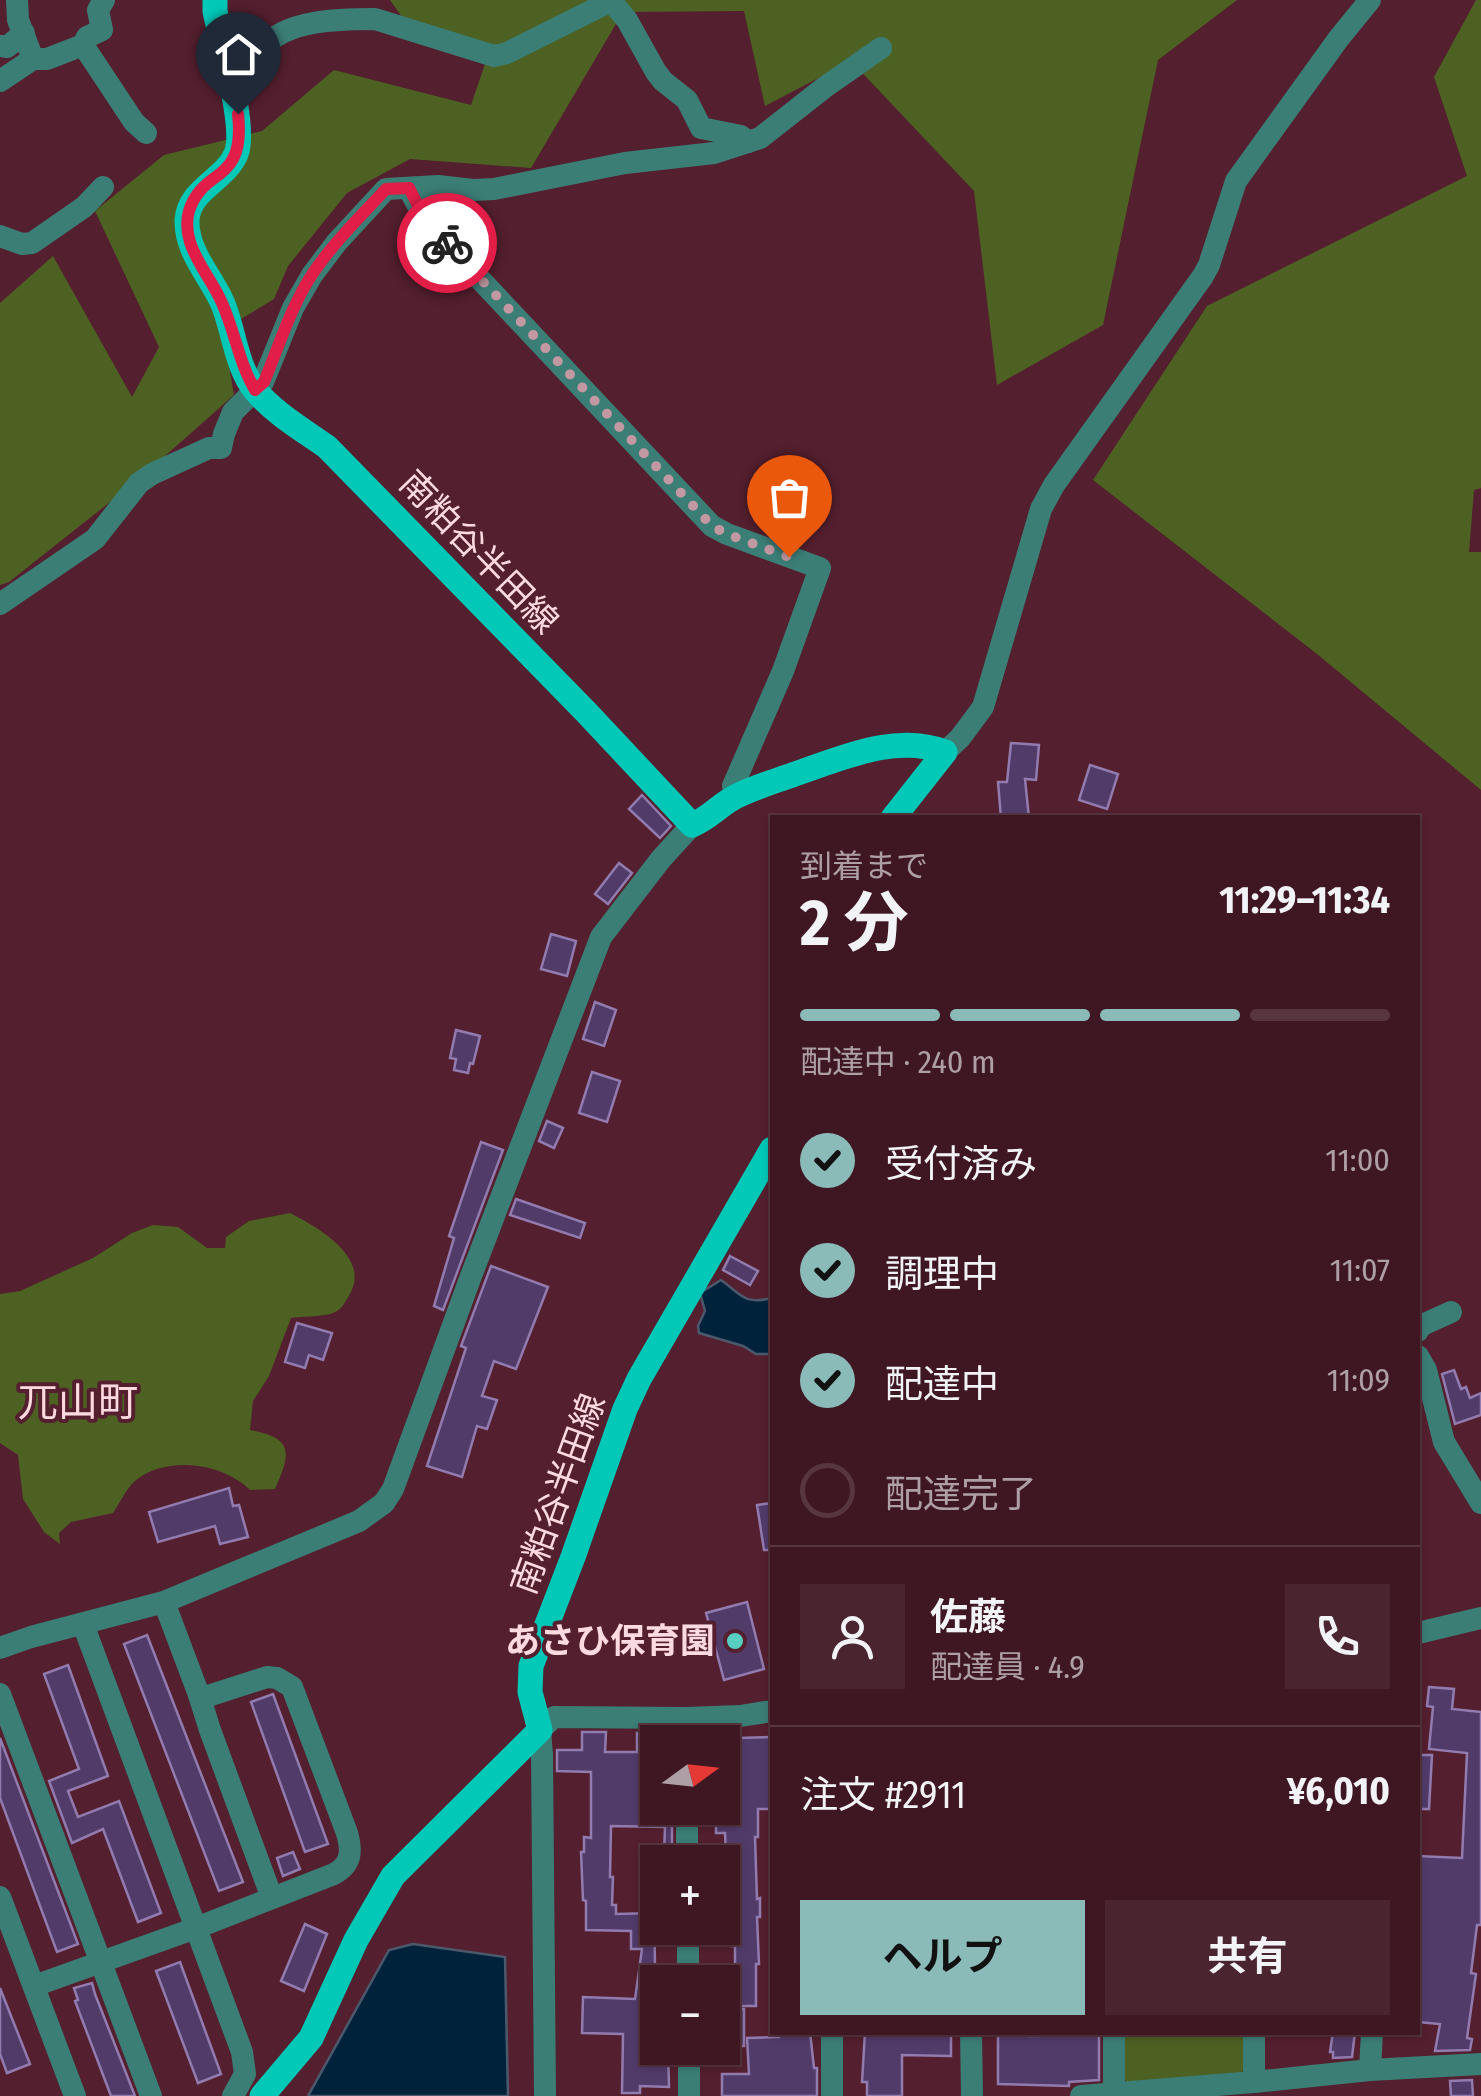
<!DOCTYPE html>
<html lang="ja">
<head>
<meta charset="utf-8">
<style>
  :root { --surface:#3f1722; --page:#4a242f; --text:#f1f3f6; --muted:#ad9fa5; --line:#583640; --accent:#8bbbb9 }
  body { margin:0; font-family:"Fira Sans Condensed","Noto Sans JP",sans-serif; background:var(--page); color:var(--text); height:100vh; display:flex; flex-direction:column; font-size:38px; white-space:nowrap }
  * { box-sizing:border-box; margin:0 }
  p { font-size:32px; color:var(--muted) }
  .icon { flex:none; width:55px; height:55px; fill:none; stroke:currentColor; stroke-width:2; stroke-linecap:round; stroke-linejoin:round }
  .map { position:relative; flex:1; overflow:hidden }
  .side { position:absolute; left:770px; top:815px; width:650px; height:1220px; display:flex; flex-direction:column; background:var(--surface); border-radius:0px; box-shadow:0 2px 8px #0004,0 0 0 2px var(--line) }
  .side>* { flex:none }
  .needle { width:65px; rotate:75deg }
  .fabs { position:absolute; left:640px; top:1725px; display:grid; gap:20px }
  .fabs a { display:grid; place-items:center; width:100px; height:100px; border-radius:0px; background:var(--surface); box-shadow:0 2px 8px #0004,0 0 0 2px var(--line); font-size:50px }
  .pin { position:absolute; display:grid; place-items:center; width:85px; height:85px; color:#fff; margin:-102px -42px; border-radius:50% 50% 50% 0; rotate:-45deg; box-shadow:0 0 10px #0007 }
  .pin .icon { rotate:45deg }
  .courier { position:absolute; display:grid; place-items:center; width:100px; height:100px; margin:-50px; border:8px solid #e11d48; border-radius:50%; background:#fff; color:#222; box-shadow:0 2px 12px #0007 }
  .summary em { font-style:normal; font-weight:700 }
  .summary div { display:flex; flex-direction:column-reverse }
  .summary { display:flex; align-items:center; justify-content:space-between; height:170px; padding:0 30px }
  h1 { font-size:65px; font-weight:700; line-height:75px }
  .bar { display:grid; grid-template-columns:repeat(4,1fr); gap:15px 10px; align-content:center; height:120px; padding:0 30px }
  .bar i { height:12px; border-radius:8px; background:var(--line) }
  .bar .current { background:var(--accent) }
  .bar p { grid-column:span 4 }
  .line { display:flex; align-items:center; gap:25px; padding:0 30px; border-top:2px solid var(--line) }
  .line div { flex:1 }
  .round { display:grid; place-items:center; flex:none; width:105px; height:105px; border-radius:0px; background:var(--page) }
  ol { padding:0 30px; list-style:none }
  li { display:flex; align-items:center; gap:30px; height:110px }
  li p { margin-inline-start:auto }
  li .icon { padding:10px; border-radius:50%; background:var(--accent); color:#111; stroke-width:4 }
  li:last-child { color:var(--muted) }
  li i { width:55px; height:55px; border:5px solid var(--line); border-radius:50% }
  .button { display:flex; gap:20px; margin-top:auto; padding:20px 30px }
  .button a { flex:1; height:115px; border-radius:0px; background:var(--accent); color:#111; font-size:40px; font-weight:700; line-height:115px; text-align:center }
  .button a+a { background:var(--page); color:var(--text) }
  .map>svg:first-child { display:block }
</style>
</head>
<body>
<div class="map">
<svg width="1481" height="2096" viewBox="0 0 1481 2096">
  <rect width="100%" height="100%" fill="#541f2e"/>
  <g fill="#4d6123">
    <polygon points="390,0 1237,0 1158,60 1103,325 997,385 974,191 851,61 765,106 744,11 623,12 531,168 410,159 347,193 288,266 274,299 223,330 234,395 139,479 9,582 0,585 0,303 53,256 132,397 159,347 95,211 164,155 262,131 334,70 471,105 490,49 407,24"/>
    <polygon points="1476,0 1481,0 1481,488 1474,490 1469,552 1481,552 1481,790 1317,654 1093,480 1207,306 1467,176 1434,77"/>
    <path d="M290 1213C317 1227 369 1256 351 1292 345 1302 342 1311 330 1314 318 1317 303 1316 291 1318L269 1376 253 1401 250 1430C294 1438 291 1453 275 1489L250 1490C223 1463 166 1455 135 1481 126 1489 120 1503 113 1513L71 1522 59 1533 60 1544 44 1532 23 1499 18 1455 0 1443V1294L20 1291 93 1258 132 1233 153 1225 178 1227 207 1248H225L226 1237 249 1221Z"/>
    <polygon points="1122,2033 1246,2033 1246,2067 1240,2074 1129,2084 1123,2078"/>
  </g>
  <g fill="#00223b" stroke="#4c596c" stroke-width="2.5">
    <path d="M721 1280C742 1295 744 1305 772 1298V1354H756L743 1346 699 1333 698 1326 705 1311 700 1293Z"/>
    <polygon points="413,1944 505,1957 508,2096 308,2096 389,1950"/>
  </g>
  <g fill="#513b69" stroke="#927baf" stroke-width="2.5">
    <polygon points="1011,743 1039,745 1036,780 1025,779 1029,818 1001,818 998,782 1007,782"/>
    <polygon points="1090,765 1118,774 1107,809 1079,800"/>
    <polygon points="642,795 671,826 660,838 629,809"/>
    <polygon points="619,863 632,873 608,904 595,894"/>
    <polygon points="551,934 576,941 567,976 541,969"/>
    <polygon points="595,1002 616,1010 604,1046 583,1039"/>
    <polygon points="456,1030 480,1036 473,1064 470,1063 468,1073 454,1070 456,1059 450,1058"/>
    <polygon points="592,1072 620,1081 607,1122 579,1113"/>
    <polygon points="547,1121 563,1128 554,1148 539,1141"/>
    <polygon points="481,1142 503,1150 443,1310 434,1306 454,1238 449,1236"/>
    <polygon points="516,1199 585,1223 580,1238 510,1215"/>
    <polygon points="730,1256 758,1271 750,1285 723,1270"/>
    <polygon points="491,1266 548,1287 516,1369 494,1361 482,1396 497,1400 487,1429 477,1426 462,1477 427,1466 466,1348 461,1346"/>
    <polygon points="297,1323 332,1333 323,1360 309,1355 305,1368 285,1362"/>
    <polygon points="1454,1370 1461,1389 1466,1387 1470,1398 1481,1393 1481,1415 1455,1424 1442,1374"/>
    <polygon points="229,1488 233,1506 239,1505 248,1537 220,1544 215,1526 158,1542 149,1512"/>
    <polygon points="772,1503 772,1550 764,1550 757,1505"/>
    <polygon points="747,1602 764,1669 724,1680 706,1613"/>
    <polygon points="147,1635 243,1882 219,1891 124,1644"/>
    <polygon points="68,1665 108,1776 68,1791 78,1817 119,1801 161,1913 138,1922 103,1829 72,1843 49,1781 79,1769 44,1674"/>
    <polygon points="1429,1687 1454,1689 1452,1709 1481,1712 1481,1925 1477,1925 1471,1973 1476,1974 1467,2038 1472,2039 1470,2050 1435,2051 1440,2024 1418,2022 1418,1856 1462,1858 1467,1753 1429,1749 1433,1707 1427,1706"/>
    <polygon points="273,1694 328,1844 305,1852 251,1702"/>
    <polygon points="582,1732 606,1732 605,1752 637,1752 637,1733 658,1733 658,1808 672,1808 672,1853 664,1853 665,1827 611,1826 610,1877 613,1877 612,1905 616,1905 616,1914 654,1913 655,1964 661,1965 658,1982 658,2048 668,2048 669,2087 640,2086 640,2093 622,2093 623,2034 582,2033 583,1997 635,1999 642,1949 631,1949 631,1931 586,1930 586,1901 583,1900 581,1852 584,1852 584,1837 591,1838 591,1772 557,1771 557,1750 582,1750"/>
    <polygon points="722,1734 738,1734 738,1738 771,1737 772,1741 772,1809 758,1809 758,1837 755,1837 757,1899 760,1898 760,1917 757,1917 759,1964 756,1964 756,2006 735,2006 735,1946 731,1946 729,1911 722,1911 722,1873 727,1873 725,1833 716,1833 716,1813 718,1808 722,1808"/>
    <polygon points="0,1738 78,1944 57,1952 0,1798"/>
    <polygon points="1418,1755 1432,1755 1429,1809 1418,1809"/>
    <polygon points="293,1852 300,1869 283,1876 277,1858"/>
    <polygon points="305,1924 327,1934 304,1991 281,1981"/>
    <polygon points="180,1962 221,2074 198,2083 156,1971"/>
    <polygon points="92,1983 95,1994 135,2096 111,2096 75,2001 78,2000 74,1988"/>
    <polygon points="0,1988 30,2064 7,2073 0,2054"/>
    <rect x="726" y="2009" width="18" height="37"/>
    <polygon points="779,2032 810,2032 814,2068 817,2068 817,2096 722,2096 722,2074 749,2074 747,2038 779,2037"/>
    <polygon points="865,2032 951,2032 951,2056 902,2055 902,2096 867,2096 867,2082 862,2082"/>
    <polygon points="998,2032 1030,2032 1030,2036 1099,2035 1099,2080 1069,2082 1069,2086 998,2084"/>
    <polygon points="1333,2032 1355,2032 1352,2057 1333,2058 1333,2052 1330,2052"/>
    <polygon points="1472,2080 1473,2096 1451,2096 1450,2081"/>
  </g>
  <g fill="none" stroke-linecap="round" stroke-linejoin="round">
    <g stroke="#3b7e76" stroke-width="22">
      <polyline points="17,0 18,20 33,59 47,59 83,45"/>
      <polyline points="104,0 98,10 102,30 87,37 83,45 134,122 146,133"/>
      <polyline points="0,46 7,47 24,33"/>
      <polyline points="0,81 33,59"/>
      <path d="M233 97C247 84 250 64 262 49 285 19 341 19 375 19L494 56 507 53 611 1 627 20 656 72 663 81 687 100 701 128 741 136 748 142"/>
      <polyline points="409,189 423,215 460,258 712,526 727,534 820,568 783,671 733,786 736,796"/>
      <polyline points="0,236 22,244 32,243 84,207 103,187"/>
      <polyline points="0,604 95,539 139,483 152,474 209,448 221,448 224,434 233,412 263,382 293,308 312,275 337,242 386,189 438,186 473,190 494,189 625,163 714,153 760,138 825,87 881,48"/>
      <polyline points="945,752 960,738 983,707 1041,509 1054,485 1203,276 1209,265 1236,181 1339,38 1370,0"/>
      <polyline points="1418,1331 1420,1326 1451,1312"/>
      <polyline points="1418,1356 1426,1370 1444,1442 1481,1503"/>
      <polyline points="83,1624 242,2052 245,2074 233,2096"/>
      <polyline points="1418,1633 1481,1618"/>
      <polyline points="0,1648 31,1637 164,1602 359,1521 384,1503 393,1489 471,1276 601,937 661,859 692,825"/>
      <polyline points="0,1694 151,2096"/>
      <polyline points="199,1695 210,1730 272,1898"/>
      <polyline points="687,1808 687,1862"/>
      <polyline points="0,1897 75,2096"/>
      <polyline points="688,1928 688,1982"/>
      <path d="M34 1986 196 1928 334 1874C352 1864 352 1851 347 1833L292 1687 277 1678 267 1677 208 1696 199 1695 164 1602"/>
      <polyline points="832,2032 832,2096"/>
      <polyline points="971,2032 972,2096"/>
      <polyline points="689,2048 689,2096"/>
      <polyline points="1370,2070 1372,2032"/>
      <polyline points="1254,2082 1254,2032"/>
      <polyline points="545,2096 542,1755 540,1730 554,1717 686,1718 740,1716 772,1711"/>
      <polyline points="1081,2096 1254,2082 1370,2070 1481,2064"/>
      <polyline points="1114,2096 1114,2032"/>
    </g>
    <g stroke="#02c8b8" stroke-width="25">
      <path d="M215 0V11C221 42 247 128 236 154 225 180 189 189 187 220 186 252 211 276 223 304 234 331 236 366 255 390 274 413 303 430 327 447L587 713 692 825C710 818 720 804 737 796 755 787 776 781 795 774 842 758 896 733 945 752L893 818"/>
      <polyline points="262,2096 311,2038 356,1940 393,1876 540,1730 530,1692 531,1666 573,1557 625,1409 639,1379 772,1149"/>
    </g>
  </g>
  <g fill="none" stroke-linecap="round" stroke-linejoin="round">
    <polyline stroke="#c298a2" stroke-width="10" stroke-dasharray="0 18" points="447,243 712,526 727,534 789,557"/>
    <path stroke="#e11d48" stroke-width="12" d="M238 114C246 185 203 166 189 211 186 221 187 232 190 242 197 264 213 282 222 303 235 332 239 363 255 390L264 382C279 346 291 306 313 273 334 242 361 216 386 189L409 188 423 215 447 243"/>
  </g>
  <circle fill="#58cec0" stroke="#541f2e" stroke-width="4" cx="735" cy="1641" r="10"/>
  <g text-anchor="middle" dominant-baseline="central" stroke-width="8" stroke-linejoin="round" paint-order="stroke">
    <g font-size="35" fill="#fdd9e0" stroke="#541f2e">
      <text transform="translate(479 552) rotate(46)">南粕谷半田線</text>
      <text transform="translate(558 1494) rotate(-70)">南粕谷半田線</text>
    </g>
    <g font-size="35" font-weight="bold" fill="#fdd9e0" stroke="#541f2e" text-anchor="end">
      <text x="715" y="1641">あさひ保育園</text>
    </g>
    <g font-size="40" fill="#fdd9e0" stroke="#541f2e">
      <text x="78" y="1403">兀山町</text>
    </g>
  </g>
</svg>
<div class="fabs">
<a><svg class="needle" viewBox="-14 -14 28 28"><path d="M0-13l5 13h-10z" fill="#e53935"/><path d="M0 13l5-13h-10z" fill="#ad9fa5"/></svg></a>
<a>+</a>
<a>−</a>
</div>
<div class="pin" style="left:789px;top:557px;background:#ea580c"><svg class="icon" aria-label="bag" viewBox="0 0 24 24"><path d="M5 8h14l-1 12H6zM9 8a3 3 0 0 1 6 0"/></svg></div>
<div class="pin" style="left:238px;top:114px;background:#1f2937"><svg class="icon" aria-label="home" viewBox="0 0 24 24"><path d="M3 11l9-7 9 7M6 9v11h12V9"/></svg></div>
<div class="courier" style="left:447px;top:243px"><svg class="icon" aria-label="bike" viewBox="0 0 24 24"><circle cx="6" cy="16" r="4"/><circle cx="18" cy="16" r="4"/><path d="M6 16l4-8h5l3 8M10 8l3 8H6M13 5h3"/></svg></div>
<section class="side">
<div class="summary"><div><h1>2 分</h1><p>到着まで</p></div><em>11:29–11:34</em></div>
<div class="bar"><i class="current"></i><i class="current"></i><i class="current"></i><i></i><p>配達中 · 240 m</p></div>
<ol>
<li><svg class="icon" aria-label="check" viewBox="0 0 24 24"><path d="M5 12l5 5 9-10"/></svg>受付済み<p>11:00</p></li>
<li><svg class="icon" aria-label="check" viewBox="0 0 24 24"><path d="M5 12l5 5 9-10"/></svg>調理中<p>11:07</p></li>
<li><svg class="icon" aria-label="check" viewBox="0 0 24 24"><path d="M5 12l5 5 9-10"/></svg>配達中<p>11:09</p></li>
<li><i></i>配達完了</li>
</ol>
<div class="line" style="height:180px"><a class="round"><svg class="icon" aria-label="person" viewBox="0 0 24 24"><circle cx="12" cy="8" r="4"/><path d="M4 21q1-7 8-7t8 7"/></svg></a><div><b>佐藤</b><p>配達員 · 4.9</p></div><a class="round"><svg class="icon" aria-label="phone" viewBox="0 0 24 24"><path d="M5 4h4l2 5-3 2q2 4 5 5l2-3 5 2v4C11 20 4 13 5 4z"/></svg></a></div>
<div class="line" style="height:130px"><div>注文 #2911</div><b>¥6,010</b></div>
<div class="button"><a>ヘルプ</a><a>共有</a></div>
</section>
</div>
</body>
</html>
